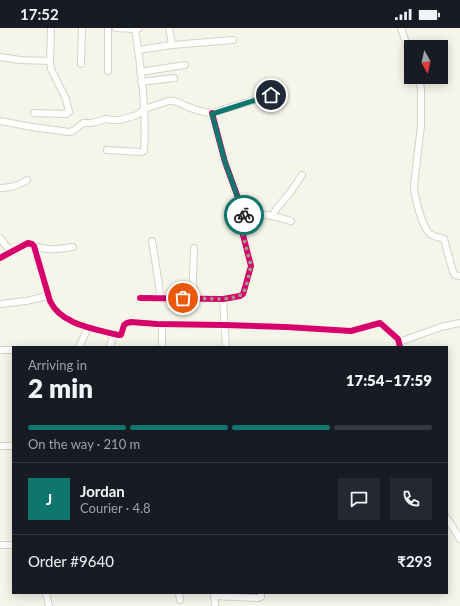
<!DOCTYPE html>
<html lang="en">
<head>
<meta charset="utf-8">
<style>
  :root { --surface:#171b24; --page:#242831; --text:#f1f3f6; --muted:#9ea1a6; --line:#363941; --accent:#0f766e }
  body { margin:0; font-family:Lato,sans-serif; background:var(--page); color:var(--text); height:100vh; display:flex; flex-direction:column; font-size:15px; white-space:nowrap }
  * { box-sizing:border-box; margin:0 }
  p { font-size:13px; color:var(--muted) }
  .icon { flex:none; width:22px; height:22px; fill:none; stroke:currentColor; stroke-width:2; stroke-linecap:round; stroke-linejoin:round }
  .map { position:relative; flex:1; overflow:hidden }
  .sheet { position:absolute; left:12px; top:318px; width:436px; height:248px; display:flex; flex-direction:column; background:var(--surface); border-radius:0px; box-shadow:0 2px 10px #0003 }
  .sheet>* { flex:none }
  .needle { width:26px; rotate:172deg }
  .fabs { position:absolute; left:404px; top:12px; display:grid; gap:8px }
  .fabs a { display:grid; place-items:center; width:44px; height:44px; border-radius:0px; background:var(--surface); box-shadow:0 2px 10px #0003; font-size:20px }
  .pin { position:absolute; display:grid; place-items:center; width:34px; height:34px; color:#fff; margin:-17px; border:2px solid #fff; border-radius:50%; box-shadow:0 1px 4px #0007 }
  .courier { position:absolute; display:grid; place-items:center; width:40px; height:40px; margin:-20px; border:3px solid #0f766e; border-radius:50%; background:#fff; color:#222; box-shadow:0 1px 5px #0007 }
  .head em { font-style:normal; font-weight:800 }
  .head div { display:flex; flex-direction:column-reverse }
  .head { display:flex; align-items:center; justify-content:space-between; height:68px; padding:0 16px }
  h1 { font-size:26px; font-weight:800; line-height:30px }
  .bar { display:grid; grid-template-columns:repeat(4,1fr); gap:6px 4px; align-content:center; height:48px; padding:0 16px }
  .bar i { height:5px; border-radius:3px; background:var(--line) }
  .bar .active { background:var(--accent) }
  .bar p { grid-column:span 4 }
  .line { display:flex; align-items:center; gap:10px; padding:0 16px; border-top:1px solid var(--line) }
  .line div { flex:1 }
  .round { display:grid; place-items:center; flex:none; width:42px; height:42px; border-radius:0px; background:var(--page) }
  .status { display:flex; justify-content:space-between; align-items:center; height:28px; padding:0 20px; background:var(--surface); direction:ltr }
  .status svg { height:11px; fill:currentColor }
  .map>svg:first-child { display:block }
</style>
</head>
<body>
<div class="status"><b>17:52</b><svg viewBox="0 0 49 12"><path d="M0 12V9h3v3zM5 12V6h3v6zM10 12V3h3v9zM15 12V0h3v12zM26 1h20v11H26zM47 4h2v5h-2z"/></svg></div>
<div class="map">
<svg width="460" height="578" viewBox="0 0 460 578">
  <rect width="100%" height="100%" fill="#f6f5ea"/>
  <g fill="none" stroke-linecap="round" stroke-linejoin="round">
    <defs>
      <g id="minor">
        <polyline points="108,0 108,43"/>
        <polyline points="116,0 135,1 139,0"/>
        <polyline points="169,0 172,17"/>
        <polyline points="401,0 411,29"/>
        <polyline points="138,22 172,17 233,12"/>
        <polyline points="0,29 20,32 50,33"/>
        <polyline points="81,36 82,0"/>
        <polyline points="140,44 185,37"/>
        <path d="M418 49 421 60V98L414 157C414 168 422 198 429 205 433 209 439 209 444 211L453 244 455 247 460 248"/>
        <polyline points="141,54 174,50"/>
        <polyline points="34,85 66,86 69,84 66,71 51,41 50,33 51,0"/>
        <path d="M0 93 32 99 69 104 73 103 83 95H92L106 91 112 92H120L137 87 141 84 144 81 169 73C175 72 178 75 184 77 193 81 202 85 212 85L271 67"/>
        <path d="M107 122 141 124 144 123C147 82 141 41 135 1"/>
        <path d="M0 160C11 160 18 158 27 152"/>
        <polyline points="272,188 277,180 289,166 302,147"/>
        <path d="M245 189C261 183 276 189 291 193"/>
        <polyline points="0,210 11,224"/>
        <polyline points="152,213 159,257 160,270"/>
        <path d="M34 218C47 223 59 221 73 219"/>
        <polyline points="194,220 193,250 194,270"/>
        <path d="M0 230 28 215 32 216 34 218 50 273C61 297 96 301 118 307H121L124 297 127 295 131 294 157 296 224 297 286 299 351 303 380 295 398 311 400 319"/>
        <polyline points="140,270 223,271 240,268 243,266 244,263 251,238 243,207 245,194 245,189 225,134 212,85"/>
        <polyline points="223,271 226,319"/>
        <polyline points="0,276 26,273 48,268"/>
        <polyline points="399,314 441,299 460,295"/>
        <polyline points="79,319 88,300"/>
        <polyline points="110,319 113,306"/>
        <polyline points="162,319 162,296"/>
        <polyline points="0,322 13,322"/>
        <polyline points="0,418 13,418"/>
        <polyline points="447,490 460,511"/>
        <polyline points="0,517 13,517"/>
        <polyline points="46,565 49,578"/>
        <polyline points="179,565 180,572"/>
        <polyline points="214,565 215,578"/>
        <polyline points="214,568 258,570 261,569 261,565"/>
      </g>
    </defs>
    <use href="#minor" stroke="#d5d2c8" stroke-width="8"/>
    <use href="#minor" stroke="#fefefc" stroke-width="6"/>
    <defs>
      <g id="cycleway">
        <path d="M0 230 28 215 32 216 34 218 50 273C61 297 96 301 118 307H121L124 297 127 295 131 294 157 296 224 297 286 299 351 303 380 295 398 311 400 319"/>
        <polyline points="140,270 223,271 240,268 243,266 244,263 251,238 243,207 245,194 245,189 225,134 212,85"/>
      </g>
    </defs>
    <use href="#cycleway" stroke="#fefceb" stroke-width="8"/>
    <use href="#cycleway" stroke="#d6006c" stroke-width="6"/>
  </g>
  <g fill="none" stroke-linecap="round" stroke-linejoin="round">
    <polyline stroke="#a19783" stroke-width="4" stroke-dasharray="0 7.2" points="183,270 223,271 236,269 243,266 246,259 251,238 243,207 245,194 244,187"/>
    <polyline stroke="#0f766e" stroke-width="5" points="244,187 225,134 212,86 271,67"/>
  </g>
</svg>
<div class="fabs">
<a><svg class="needle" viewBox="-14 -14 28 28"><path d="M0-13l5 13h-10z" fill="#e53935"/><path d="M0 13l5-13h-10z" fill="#9ea1a6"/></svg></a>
</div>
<div class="pin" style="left:183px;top:270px;background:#ea580c"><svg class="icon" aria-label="bag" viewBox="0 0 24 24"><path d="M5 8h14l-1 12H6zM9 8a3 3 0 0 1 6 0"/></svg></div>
<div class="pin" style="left:271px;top:67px;background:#1f2937"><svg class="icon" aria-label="home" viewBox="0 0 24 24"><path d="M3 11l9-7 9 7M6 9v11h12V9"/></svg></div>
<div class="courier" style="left:244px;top:187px"><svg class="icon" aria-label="bike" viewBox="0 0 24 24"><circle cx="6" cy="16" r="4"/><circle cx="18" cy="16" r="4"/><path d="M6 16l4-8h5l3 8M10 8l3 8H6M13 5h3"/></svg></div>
<section class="sheet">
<div class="head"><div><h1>2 min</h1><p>Arriving in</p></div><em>17:54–17:59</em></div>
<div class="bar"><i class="active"></i><i class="active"></i><i class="active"></i><i></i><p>On the way · 210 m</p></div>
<div class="line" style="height:72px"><b class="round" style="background:var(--accent);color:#fff">J</b><div><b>Jordan</b><p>Courier · 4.8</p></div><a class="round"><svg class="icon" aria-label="chat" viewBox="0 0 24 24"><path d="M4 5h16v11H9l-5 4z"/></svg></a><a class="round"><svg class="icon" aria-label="phone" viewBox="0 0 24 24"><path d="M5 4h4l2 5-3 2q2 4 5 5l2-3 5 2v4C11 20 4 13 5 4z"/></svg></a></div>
<div class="line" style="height:52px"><div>Order #9640</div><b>₹293</b></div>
</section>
</div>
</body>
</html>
